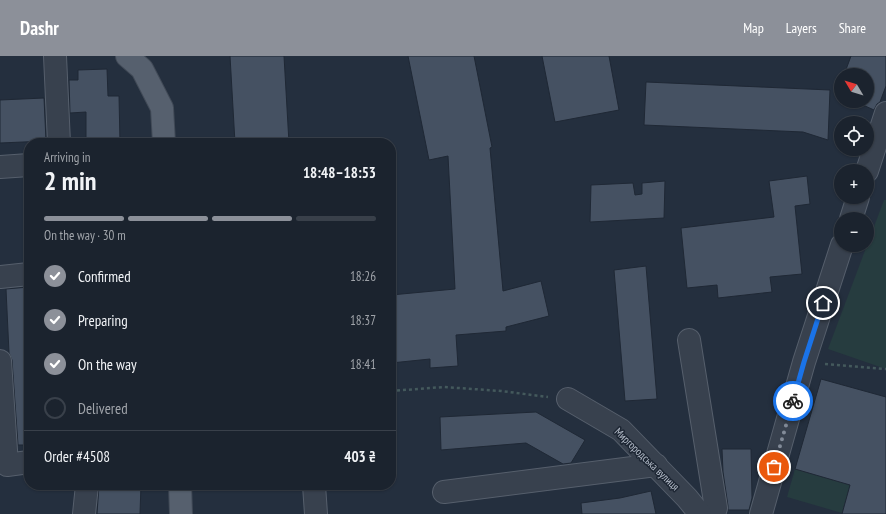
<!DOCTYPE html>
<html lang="en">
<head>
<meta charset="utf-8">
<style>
  :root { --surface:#1b232e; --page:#282f3a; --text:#f1f3f6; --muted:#a0a4aa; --line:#39404a; --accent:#8c9099 }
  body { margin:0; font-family:"PT Sans Narrow",sans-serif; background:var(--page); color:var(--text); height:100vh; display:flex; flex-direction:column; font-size:15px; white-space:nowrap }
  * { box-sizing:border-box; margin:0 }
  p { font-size:13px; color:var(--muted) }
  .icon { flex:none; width:22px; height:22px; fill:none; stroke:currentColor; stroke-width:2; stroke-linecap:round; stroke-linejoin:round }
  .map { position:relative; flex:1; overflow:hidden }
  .drawer { position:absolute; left:24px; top:82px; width:372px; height:352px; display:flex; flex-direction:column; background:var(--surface); border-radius:16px; box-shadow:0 1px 3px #0004,0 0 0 1px var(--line) }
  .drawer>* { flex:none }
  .needle { width:26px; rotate:308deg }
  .tools { position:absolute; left:834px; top:12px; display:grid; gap:8px }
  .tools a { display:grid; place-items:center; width:40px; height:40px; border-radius:50%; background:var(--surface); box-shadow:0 1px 3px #0004,0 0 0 1px var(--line); font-size:20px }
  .pin { position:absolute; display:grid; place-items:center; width:34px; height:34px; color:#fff; margin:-17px; border:2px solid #fff; border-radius:50%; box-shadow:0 1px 4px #0007 }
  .courier { position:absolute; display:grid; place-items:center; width:40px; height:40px; margin:-20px; border:3px solid #1a73e8; border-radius:50%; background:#fff; color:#222; box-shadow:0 1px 5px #0007 }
  .headline em { font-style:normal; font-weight:600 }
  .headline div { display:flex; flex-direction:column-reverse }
  .headline { display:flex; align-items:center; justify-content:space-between; height:68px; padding:0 20px }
  h1 { font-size:26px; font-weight:600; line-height:30px }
  .bar { display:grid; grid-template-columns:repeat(4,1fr); gap:6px 4px; align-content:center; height:48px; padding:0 20px }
  .bar i { height:5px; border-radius:3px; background:var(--line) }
  .bar .current { background:var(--accent) }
  .bar p { grid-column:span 4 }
  .line { display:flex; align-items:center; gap:10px; padding:0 20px; border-top:1px solid var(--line) }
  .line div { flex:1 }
  ol { padding:0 20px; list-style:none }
  li { display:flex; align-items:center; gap:12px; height:44px }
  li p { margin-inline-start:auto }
  li .icon { padding:4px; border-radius:50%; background:var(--accent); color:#fff; stroke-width:4 }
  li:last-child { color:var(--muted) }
  li i { width:22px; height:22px; border:2px solid var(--line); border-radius:50% }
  header { display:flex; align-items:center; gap:24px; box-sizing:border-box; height:56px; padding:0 20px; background:var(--accent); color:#fff }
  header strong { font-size:19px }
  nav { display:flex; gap:22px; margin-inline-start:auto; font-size:14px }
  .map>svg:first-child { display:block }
</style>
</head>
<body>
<header>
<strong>Dashr</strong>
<nav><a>Map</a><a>Layers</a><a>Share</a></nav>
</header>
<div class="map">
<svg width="886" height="458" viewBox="0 0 886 458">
  <rect width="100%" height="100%" fill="#242f3e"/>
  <g fill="#263c3f">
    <polygon points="884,144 886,144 886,313 828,293"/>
    <polygon points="795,413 850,429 842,457 787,441"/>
  </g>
  <g fill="#455162" stroke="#1f2835">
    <polygon points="230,0 284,0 289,87 235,87"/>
    <polygon points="408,0 474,0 492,91 490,92 503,235 541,225 549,260 506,271 506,275 456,279 458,310 430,312 430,303 391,307 391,239 455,233 448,100 429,104"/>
    <polygon points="542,0 609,0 619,54 555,66"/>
    <polygon points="851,0 886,0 886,30 880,46 877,48 874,54 854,45 867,45 867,19 844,19"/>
    <polygon points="107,13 108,40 119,40 120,87 86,87 86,56 70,57 69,24 78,24 78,14"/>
    <polygon points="646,26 830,34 828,84 803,76 644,69"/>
    <polygon points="44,42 46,85 0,87 0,44"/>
    <polygon points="807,120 810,148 795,150 802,218 770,221 772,236 718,242 717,229 687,232 681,172 774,161 769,125"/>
    <polygon points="665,125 664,162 590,166 591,129 633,127 635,139 642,138 642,127"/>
    <polygon points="646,210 657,343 625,345 614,214"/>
    <polygon points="29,231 29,389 18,389 12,304 9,297 6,233"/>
    <polygon points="821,323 886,341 886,458 842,458 850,429 795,413"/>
    <polygon points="536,356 585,384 571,407 563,408 526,387 441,394 440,361"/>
    <polygon points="722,393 751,393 752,442 749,454 728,454 728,450 723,416"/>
    <polygon points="99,429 141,429 140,458 97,458"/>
    <polygon points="651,435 656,458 582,458 581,447 620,442"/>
  </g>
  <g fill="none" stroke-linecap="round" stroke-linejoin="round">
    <defs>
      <g id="minor">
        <polyline points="55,0 59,87"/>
        <polyline points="0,111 29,109"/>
        <polyline points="867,115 886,57"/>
        <polyline points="851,163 858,141"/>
        <polyline points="0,221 29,218"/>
        <polyline points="689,284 716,452 714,458"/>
        <polyline points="0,305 7,409 29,406"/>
        <polyline points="568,343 621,374 687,442 700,458"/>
        <polyline points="314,429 316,458"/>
        <polyline points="444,436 656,409"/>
        <polyline points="84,458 87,429"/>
        <polyline points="761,458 804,306 842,189"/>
      </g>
      <g id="major">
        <polyline points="127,0 142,13 162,52 164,87"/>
        <polyline points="180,429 181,458"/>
      </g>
    </defs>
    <use href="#minor" stroke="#565f6c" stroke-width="24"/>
    <use href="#major" stroke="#414a57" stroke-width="24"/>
    <g stroke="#44595c" stroke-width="2.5" stroke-dasharray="3 3" stroke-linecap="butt">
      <polyline points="825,308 886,313"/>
      <polyline points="391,335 444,331 501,335 548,341"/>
    </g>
    <use href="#minor" stroke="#38414e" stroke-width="22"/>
    <use href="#major" stroke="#56606e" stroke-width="22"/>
  </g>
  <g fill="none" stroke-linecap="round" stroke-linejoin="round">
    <polyline stroke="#828b98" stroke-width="4" stroke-dasharray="0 7.2" points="774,411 793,345"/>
    <polyline stroke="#1a73e8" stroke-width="5" points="793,345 804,306 823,247"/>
  </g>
  <g text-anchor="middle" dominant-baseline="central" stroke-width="3" stroke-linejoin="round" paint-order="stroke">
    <g font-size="11" fill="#b4bcc9" stroke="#1d2633">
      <text transform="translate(647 403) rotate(44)">Миргородська вулиця</text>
    </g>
  </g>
</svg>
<div class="tools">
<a><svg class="needle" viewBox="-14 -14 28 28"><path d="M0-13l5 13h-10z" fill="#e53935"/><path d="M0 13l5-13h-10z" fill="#a0a4aa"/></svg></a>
<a><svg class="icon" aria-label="locate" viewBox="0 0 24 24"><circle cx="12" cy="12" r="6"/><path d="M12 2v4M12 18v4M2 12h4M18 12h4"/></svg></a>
<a>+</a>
<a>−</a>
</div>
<div class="pin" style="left:774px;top:411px;background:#ea580c"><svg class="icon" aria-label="bag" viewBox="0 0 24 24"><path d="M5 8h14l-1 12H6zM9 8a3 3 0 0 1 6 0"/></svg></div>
<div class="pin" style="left:823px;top:247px;background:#1f2937"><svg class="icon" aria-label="home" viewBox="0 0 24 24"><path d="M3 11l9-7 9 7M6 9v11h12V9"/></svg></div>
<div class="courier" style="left:793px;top:345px"><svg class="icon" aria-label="bike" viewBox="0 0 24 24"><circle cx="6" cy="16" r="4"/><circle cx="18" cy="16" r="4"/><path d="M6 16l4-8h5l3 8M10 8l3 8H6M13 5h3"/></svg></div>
<section class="drawer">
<div class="headline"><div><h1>2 min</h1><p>Arriving in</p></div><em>18:48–18:53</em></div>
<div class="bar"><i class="current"></i><i class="current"></i><i class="current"></i><i></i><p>On the way · 30 m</p></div>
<ol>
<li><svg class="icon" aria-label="check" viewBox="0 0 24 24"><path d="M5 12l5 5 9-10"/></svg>Confirmed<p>18:26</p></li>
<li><svg class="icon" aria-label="check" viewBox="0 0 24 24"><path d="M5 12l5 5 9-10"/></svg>Preparing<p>18:37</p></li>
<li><svg class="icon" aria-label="check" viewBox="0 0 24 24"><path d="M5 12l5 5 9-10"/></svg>On the way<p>18:41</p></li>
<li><i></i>Delivered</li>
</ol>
<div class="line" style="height:52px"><div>Order #4508</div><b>403 ₴</b></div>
</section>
</div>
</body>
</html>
